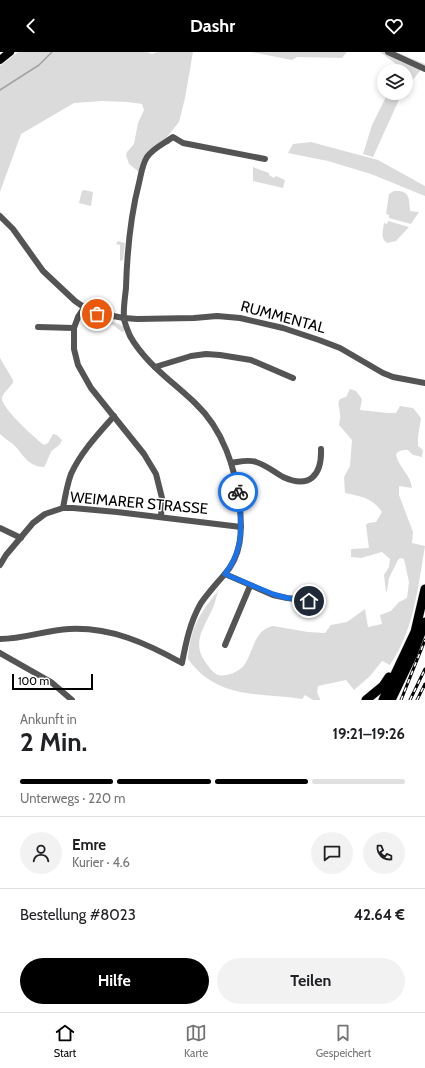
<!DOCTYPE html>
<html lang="de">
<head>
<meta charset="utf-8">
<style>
  :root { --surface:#fff; --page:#f2f2f2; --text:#202124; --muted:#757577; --line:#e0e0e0; --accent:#000 }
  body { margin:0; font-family:Cabin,sans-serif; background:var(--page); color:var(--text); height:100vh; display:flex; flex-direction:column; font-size:15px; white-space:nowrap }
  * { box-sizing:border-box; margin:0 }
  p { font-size:13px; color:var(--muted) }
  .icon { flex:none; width:22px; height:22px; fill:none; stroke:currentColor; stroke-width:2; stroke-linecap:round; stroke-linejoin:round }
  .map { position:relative; height:648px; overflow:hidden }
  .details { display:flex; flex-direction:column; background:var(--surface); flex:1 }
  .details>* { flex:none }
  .fabs { position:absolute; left:377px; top:12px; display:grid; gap:8px }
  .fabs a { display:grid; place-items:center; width:36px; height:36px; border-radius:50%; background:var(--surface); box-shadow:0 2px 6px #0003; font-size:20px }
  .scale { position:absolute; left:12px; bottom:10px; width:81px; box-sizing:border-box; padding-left:4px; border:2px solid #000; border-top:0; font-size:11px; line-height:14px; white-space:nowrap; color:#000; -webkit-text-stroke:3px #fff; paint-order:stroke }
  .pin { position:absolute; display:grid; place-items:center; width:34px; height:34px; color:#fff; margin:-17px; border:2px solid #fff; border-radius:50%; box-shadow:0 1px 4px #0007 }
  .courier { position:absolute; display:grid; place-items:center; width:40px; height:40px; margin:-20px; border:3px solid #1a73e8; border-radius:50%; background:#fff; color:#222; box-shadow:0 1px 5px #0007 }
  .summary em { font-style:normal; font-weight:800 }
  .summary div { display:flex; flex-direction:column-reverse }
  .summary { display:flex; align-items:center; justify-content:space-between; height:68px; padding:0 20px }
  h1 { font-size:26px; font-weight:800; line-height:30px }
  .bar { display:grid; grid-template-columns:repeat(4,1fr); gap:6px 4px; align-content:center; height:48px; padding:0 20px }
  .bar i { height:5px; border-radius:3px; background:var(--line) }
  .bar .selected { background:var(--accent) }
  .bar p { grid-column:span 4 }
  .line { display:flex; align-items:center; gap:10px; padding:0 20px; border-top:1px solid var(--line) }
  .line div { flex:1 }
  .round { display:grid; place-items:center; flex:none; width:42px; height:42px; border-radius:21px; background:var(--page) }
  .button { display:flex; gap:8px; margin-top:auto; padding:8px 20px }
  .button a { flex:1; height:46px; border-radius:24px; background:var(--accent); color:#fff; font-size:16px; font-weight:800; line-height:46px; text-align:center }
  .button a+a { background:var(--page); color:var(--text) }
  header { display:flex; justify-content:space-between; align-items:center; height:52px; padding:0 20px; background:var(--accent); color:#fff; font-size:18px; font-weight:800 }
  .menu { display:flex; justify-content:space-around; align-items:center; height:56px; border-top:1px solid var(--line); background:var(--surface); font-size:11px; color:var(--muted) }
  .menu a { display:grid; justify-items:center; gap:2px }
  .menu .selected { color:var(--accent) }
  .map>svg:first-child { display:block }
</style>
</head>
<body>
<header><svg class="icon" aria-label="back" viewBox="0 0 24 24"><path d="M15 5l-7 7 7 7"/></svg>Dashr<svg class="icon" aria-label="heart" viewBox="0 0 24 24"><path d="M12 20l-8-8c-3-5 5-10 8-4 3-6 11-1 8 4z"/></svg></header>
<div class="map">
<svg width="425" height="648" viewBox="0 0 425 648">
  <rect width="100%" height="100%" fill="#fff"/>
  <g fill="#dbdbdb">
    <polygon points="18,0 147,0 152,2 158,0 193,0 185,46 179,70 139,120 129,112 126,103 127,100 134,92 138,71 144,58 142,52 128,50 102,49 74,51 21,82 0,140 0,14"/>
    <polygon points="251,0 347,0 342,6 297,5 292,8"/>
    <polygon points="380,0 396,0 425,12 425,13 406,36 406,19 394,19 396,12"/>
    <polygon points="388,41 402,41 373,105 363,102 372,73"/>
    <polygon points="311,90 378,108 425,134 425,144 371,122 328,109 288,101 293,92"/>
    <polygon points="253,115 269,121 269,123 274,126 276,124 285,128 283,136 253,129"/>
    <polygon points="84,138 93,140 91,154 79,151 82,139"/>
    <path d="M394 139C410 138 409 146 410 159L419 160 411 172 389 166V163L386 162 389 142Z"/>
    <path d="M388 169 409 175 396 189 387 191C380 186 383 179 384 171L387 172Z"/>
    <polygon points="118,189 125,191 123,208 120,209 120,193 116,192"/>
    <path d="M87 266C99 265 116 268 126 277L122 280 113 273 91 268 90 270 82 269Z"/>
    <path d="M0 306 13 328V331C10 335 3 341 2 346 1 356 35 386 44 393L48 391 53 382 57 383 62 388C60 395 55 395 51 400 48 405 47 411 44 415 28 415 23 402 13 392 9 389 4 386 0 382Z"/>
    <path d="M350 337 356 339 362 347 360 358 388 361H396L400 354 413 356 421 366 418 385V394L423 398 422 405 413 403 408 398C403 398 398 398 396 403 399 416 411 423 412 436L399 434V443L413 480 412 491 425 494C418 535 414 578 390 613L382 609 370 624 354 638 346 628 318 634 317 640 320 647V648H313L305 643 302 647C258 640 218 648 188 607 190 577 199 562 218 539 216 547 214 555 210 562 200 582 192 595 209 615 211 618 215 622 218 623 227 625 241 619 245 612 254 598 254 578 273 574L308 580 325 581 331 573 347 570 365 557 368 575 382 572 380 563 391 559 399 550 407 546 409 530 404 507 400 506 398 508 389 526 387 539 386 540 384 523 389 515 390 507 382 500 361 506 351 505V497L369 496 366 473 368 471 376 470 382 460C373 446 360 444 345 441L344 425 350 414 352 388 339 373C339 370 341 366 340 363 340 355 334 347 346 345Z"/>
  </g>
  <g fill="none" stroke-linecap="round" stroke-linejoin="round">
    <polyline stroke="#a2a2a2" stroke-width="1.5" points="0,38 39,13 52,0"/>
    <defs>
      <polyline id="major" points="0,8 10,0"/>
      <g id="highway">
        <polyline points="366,648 383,634 389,625"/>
        <polyline points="383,648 415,580 425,537"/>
        <polyline points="391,648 413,602 425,570"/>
      </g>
    </defs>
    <use href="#major" stroke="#dbdbdb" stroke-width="9"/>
    <use href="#highway" stroke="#dbdbdb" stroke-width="10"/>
    <g stroke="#545454" stroke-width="6">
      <polyline points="388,0 425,17"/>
      <polyline points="0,164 13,177 43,219 75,249 91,260 124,266 137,267 194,266 217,264 240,266 283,276 319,288 340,296 383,321 393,325 425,331"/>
      <polyline points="84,256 78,265 74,276 74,297 78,313 91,336 144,402 156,422 162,446 161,465"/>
      <polyline points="38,275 74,276"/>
      <polyline points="155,315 191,304 206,302 220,303 251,308 293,326"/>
      <path d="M231 411C239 410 248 407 256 410 266 413 274 420 283 425 309 437 322 424 321 397"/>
      <path d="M63 456C65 445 67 433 71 422 81 400 98 382 114 364"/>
      <polyline points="0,476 21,486"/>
      <polyline points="0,513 6,503 33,471 45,462 63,456 73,456 117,460 241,475"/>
      <polyline points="225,522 273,543 287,546 320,550"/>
      <path d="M0 587C24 587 46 578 69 577 111 575 146 591 182 611 186 590 190 570 201 551 208 541 216 532 224 523 242 503 242 480 240 455 236 417 223 377 195 351 173 330 145 311 130 284 128 279 125 272 124 267 123 257 125 246 126 236 127 201 130 166 139 131 141 123 142 113 147 105 153 96 165 91 173 85L183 91 265 107"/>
      <polyline points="225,593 250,534"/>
      <polyline points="0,601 51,630 72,648"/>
    </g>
    <use href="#major" stroke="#000" stroke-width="8"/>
    <use href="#highway" stroke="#000" stroke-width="9"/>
    <defs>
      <g id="rail">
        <polyline points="401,648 425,588"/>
        <polyline points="410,648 425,617"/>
        <polyline points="417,648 425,632"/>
      </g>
    </defs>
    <use href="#rail" stroke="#000" stroke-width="3"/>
    <use href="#rail" stroke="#fff" stroke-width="1.5" stroke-dasharray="4.5" stroke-linecap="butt"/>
  </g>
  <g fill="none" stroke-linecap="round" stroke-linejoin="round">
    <path stroke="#595959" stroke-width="4" stroke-dasharray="0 7.2" d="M97 262 124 266C134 305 171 326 197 352 220 375 233 408 238 440"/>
    <path stroke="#1a73e8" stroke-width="5" d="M238 440C242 471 245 496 225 522L273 542 287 546 309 549"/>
  </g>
  <g text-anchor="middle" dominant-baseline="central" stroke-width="3" stroke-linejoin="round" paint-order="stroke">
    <g font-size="15" fill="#000" stroke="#fff">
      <text transform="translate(283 265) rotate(15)">RUMMENTAL</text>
      <text transform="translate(139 451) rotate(5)">WEIMARER STRASSE</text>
    </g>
  </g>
</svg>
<div class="fabs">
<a><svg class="icon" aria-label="layers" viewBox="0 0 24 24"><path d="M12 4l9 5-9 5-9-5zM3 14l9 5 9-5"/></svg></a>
</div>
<div class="scale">100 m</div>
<div class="pin" style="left:97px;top:262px;background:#ea580c"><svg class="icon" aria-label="bag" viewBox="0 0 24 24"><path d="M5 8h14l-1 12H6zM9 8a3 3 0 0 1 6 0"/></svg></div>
<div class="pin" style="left:309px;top:549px;background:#1f2937"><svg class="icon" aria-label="home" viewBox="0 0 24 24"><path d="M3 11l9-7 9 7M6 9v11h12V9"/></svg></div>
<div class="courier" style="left:238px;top:440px"><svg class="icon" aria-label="bike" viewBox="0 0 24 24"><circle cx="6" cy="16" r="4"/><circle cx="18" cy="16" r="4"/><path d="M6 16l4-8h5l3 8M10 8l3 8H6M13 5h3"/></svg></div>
</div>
<section class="details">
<div class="summary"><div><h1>2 Min.</h1><p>Ankunft in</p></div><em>19:21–19:26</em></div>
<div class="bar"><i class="selected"></i><i class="selected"></i><i class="selected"></i><i></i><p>Unterwegs · 220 m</p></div>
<div class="line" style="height:72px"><a class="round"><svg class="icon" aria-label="person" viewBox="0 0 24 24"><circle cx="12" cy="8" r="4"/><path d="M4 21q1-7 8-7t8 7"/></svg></a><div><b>Emre</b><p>Kurier · 4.6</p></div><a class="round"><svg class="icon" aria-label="chat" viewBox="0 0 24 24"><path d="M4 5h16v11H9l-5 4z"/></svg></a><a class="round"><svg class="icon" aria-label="phone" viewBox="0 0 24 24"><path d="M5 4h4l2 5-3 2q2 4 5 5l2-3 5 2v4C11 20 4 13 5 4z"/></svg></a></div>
<div class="line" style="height:52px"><div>Bestellung #8023</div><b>42.64 €</b></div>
<div class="button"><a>Hilfe</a><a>Teilen</a></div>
</section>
<nav class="menu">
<a class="selected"><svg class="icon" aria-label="home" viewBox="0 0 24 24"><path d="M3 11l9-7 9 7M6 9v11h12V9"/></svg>Start</a>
<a><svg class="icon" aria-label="map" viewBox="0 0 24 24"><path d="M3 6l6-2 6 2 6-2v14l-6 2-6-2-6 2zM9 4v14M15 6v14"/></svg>Karte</a>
<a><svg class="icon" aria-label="saved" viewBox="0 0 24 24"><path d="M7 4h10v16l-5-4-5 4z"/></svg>Gespeichert</a>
</nav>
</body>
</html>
